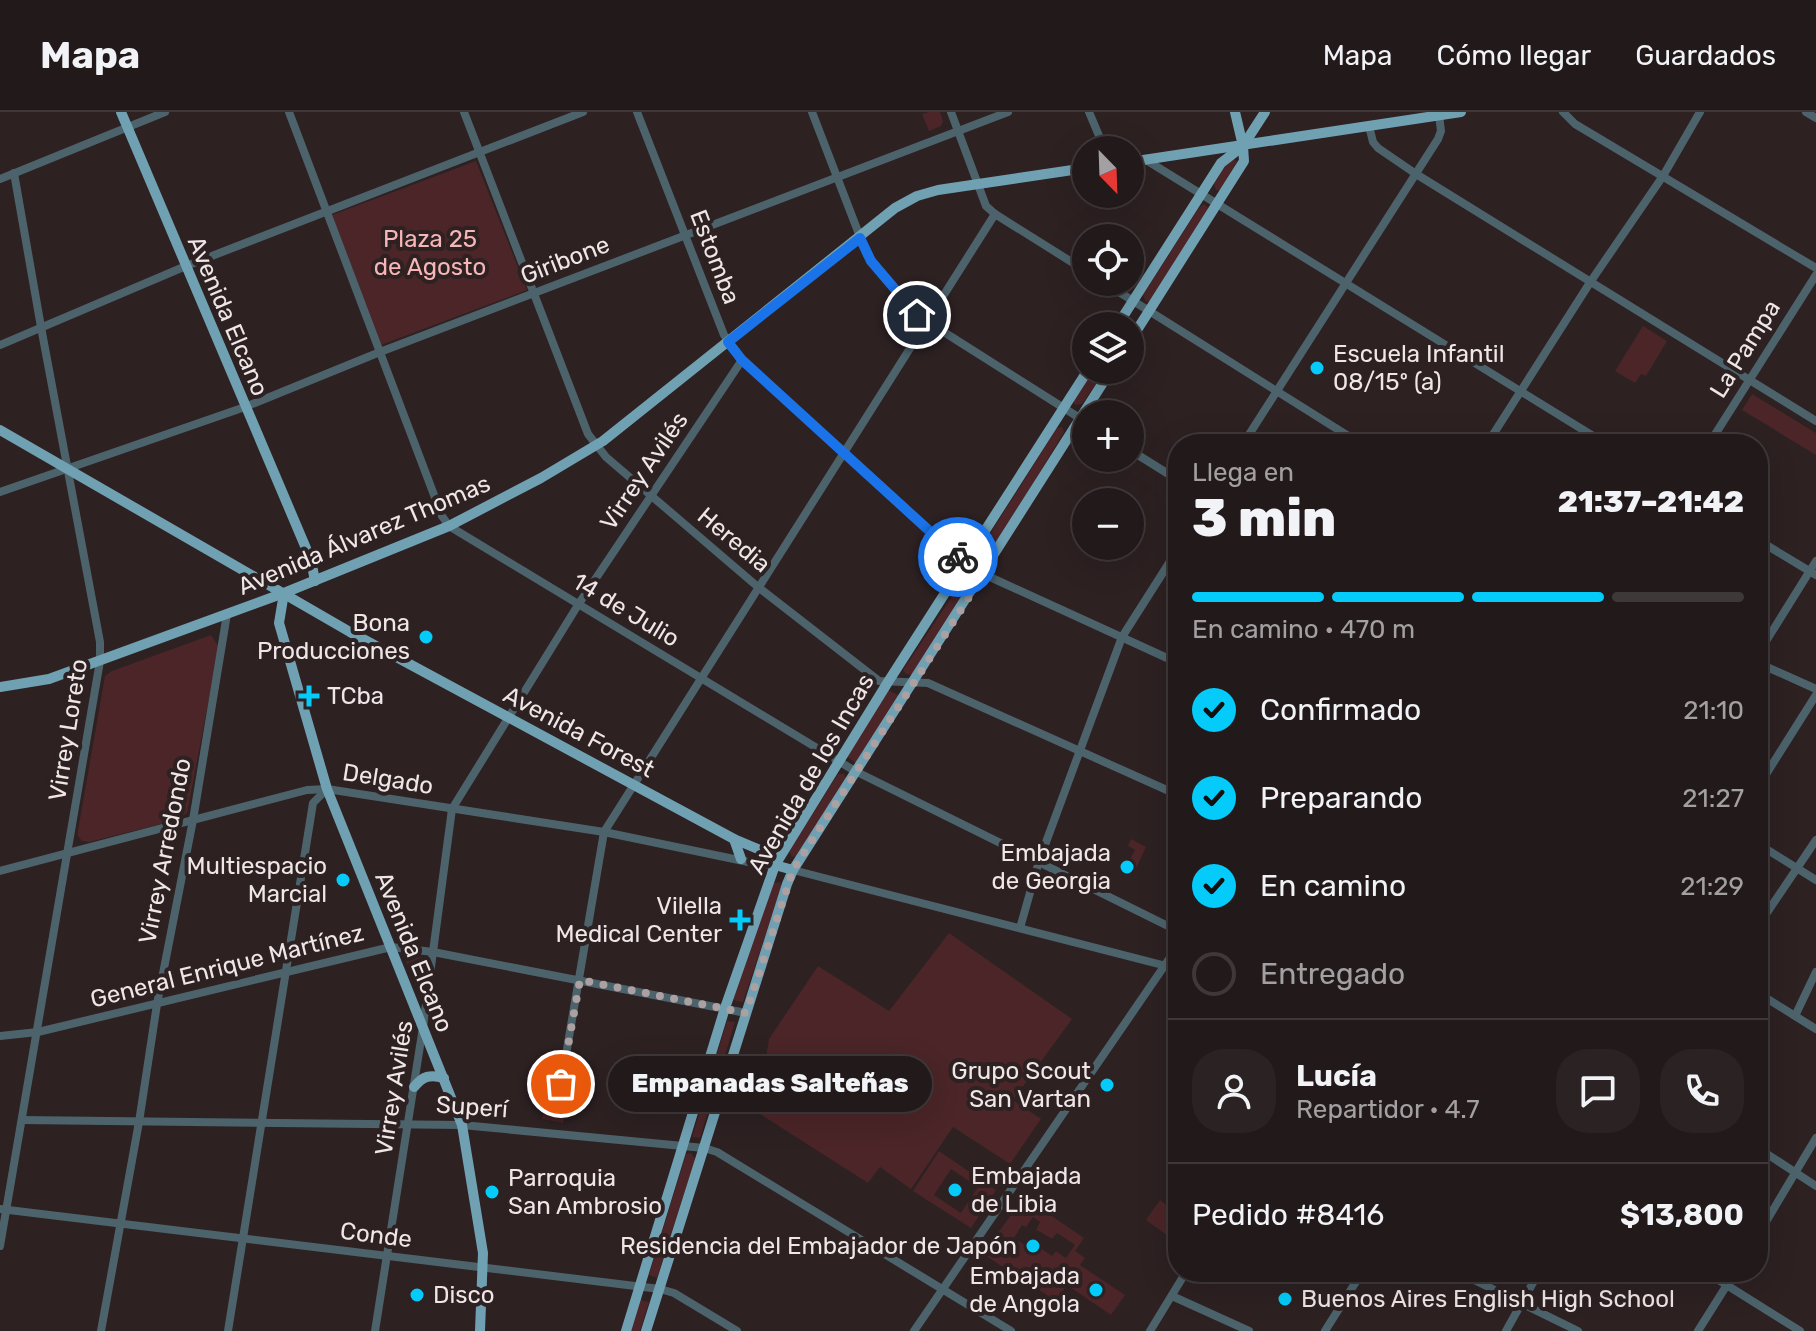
<!DOCTYPE html>
<html lang="es">
<head>
<meta charset="utf-8">
<style>
  :root { --surface:#22191a; --page:#2a2223; --text:#f1f3f6; --muted:#a2a0a2; --line:#3f3839; --accent:#04cbf9 }
  body { margin:0; font-family:Rubik,sans-serif; background:var(--page); color:var(--text); height:100vh; display:flex; flex-direction:column; font-size:30px; white-space:nowrap }
  * { box-sizing:border-box; margin:0 }
  p { font-size:26px; color:var(--muted) }
  .icon { flex:none; width:44px; height:44px; fill:none; stroke:currentColor; stroke-width:2; stroke-linecap:round; stroke-linejoin:round }
  .map { position:relative; flex:1; overflow:hidden }
  .panel { position:absolute; left:1168px; top:322px; width:600px; height:848px; display:flex; flex-direction:column; background:var(--surface); border-radius:32px; box-shadow:0 8px 32px #0002,0 0 0 2px var(--line) }
  .panel>* { flex:none }
  .needle { width:52px; rotate:157deg }
  .tools { position:absolute; left:1072px; top:24px; display:grid; gap:16px }
  .tools a { display:grid; place-items:center; width:72px; height:72px; border-radius:50%; background:var(--surface); box-shadow:0 8px 32px #0002,0 0 0 2px var(--line); font-size:40px }
  .pin { position:absolute; display:grid; place-items:center; width:68px; height:68px; color:#fff; margin:-34px; border:4px solid #fff; border-radius:50%; box-shadow:0 2px 8px #0007 }
  .courier { position:absolute; display:grid; place-items:center; width:80px; height:80px; margin:-40px; border:6px solid #1a73e8; border-radius:50%; background:#fff; color:#222; box-shadow:0 2px 10px #0007 }
  .bubble { position:absolute; height:56px; border-radius:28px; background:var(--surface); box-shadow:0 8px 32px #0002,0 0 0 2px var(--line); font-size:26px; font-weight:800; line-height:56px; text-align:center }
  .head em { font-style:normal; font-weight:800 }
  .head div { display:flex; flex-direction:column-reverse }
  .head { display:flex; align-items:center; justify-content:space-between; height:136px; padding:0 24px }
  h1 { font-size:52px; font-weight:800; line-height:60px }
  .bar { display:grid; grid-template-columns:repeat(4,1fr); gap:12px 8px; align-content:center; height:96px; padding:0 24px }
  .bar i { height:10px; border-radius:6px; background:var(--line) }
  .bar .active { background:var(--accent) }
  .bar p { grid-column:span 4 }
  .line { display:flex; align-items:center; gap:20px; padding:0 24px; border-top:2px solid var(--line) }
  .line div { flex:1 }
  .round { display:grid; place-items:center; flex:none; width:84px; height:84px; border-radius:32px; background:var(--page) }
  ol { padding:0 24px; list-style:none }
  li { display:flex; align-items:center; gap:24px; height:88px }
  li p { margin-inline-start:auto }
  li .icon { padding:8px; border-radius:50%; background:var(--accent); color:#111; stroke-width:4 }
  li:last-child { color:var(--muted) }
  li i { width:44px; height:44px; border:4px solid var(--line); border-radius:50% }
  header { display:flex; align-items:center; gap:48px; box-sizing:border-box; height:112px; padding:0 40px; background:var(--surface); border-bottom:2px solid var(--line) }
  header strong { font-size:38px }
  nav { display:flex; gap:44px; margin-inline-start:auto; font-size:28px }
  .map>svg:first-child { display:block }
</style>
</head>
<body>
<header>
<strong>Mapa</strong>
<nav><a>Mapa</a><a>Cómo llegar</a><a>Guardados</a></nav>
</header>
<div class="map">
<svg width="1816" height="1219" viewBox="0 0 1816 1219">
  <rect width="100%" height="100%" fill="#2d2122"/>
  <g fill="#4b2528" fill-rule="evenodd">
    <polygon points="929,0 940,0 943,9 941,14 929,19 922,2"/>
    <polygon points="1233,47 1237,49 1221,78 1216,78 1214,72 1229,48"/>
    <polygon points="476,49 527,178 381,233 332,103"/>
    <polygon points="1204,92 1209,97 1151,189 1146,190 1143,183 1199,96"/>
    <polygon points="1643,214 1667,229 1646,264 1641,262 1635,271 1615,259"/>
    <polygon points="1094,258 1105,258 1082,292 1075,293 1073,289"/>
    <polygon points="1752,282 1816,321 1816,343 1742,298"/>
    <polygon points="1062,315 1064,320 988,446 985,449 980,447 978,441 1057,316"/>
    <polygon points="964,471 968,474 912,563 906,562 903,558 959,474"/>
    <polygon points="211,523 219,535 187,701 173,709 89,730 82,729 78,724 78,718 105,564 112,559"/>
    <polygon points="888,578 900,584 856,651 846,644"/>
    <polygon points="838,662 844,662 846,666 798,744 792,745 789,740"/>
    <polygon points="1131,727 1146,735 1135,759 1120,752 1123,746 1129,749 1135,738 1128,734"/>
    <polygon points="780,770 782,774 743,890 736,889 732,886 773,771"/>
    <polygon points="949,821 1072,907 1013,988 1041,1007 1010,1052 953,1015 911,1077 880,1055 868,1071 757,1000 769,927 818,854 889,899"/>
    <polygon points="407,843 427,846 420,885 404,844"/>
    <polygon points="727,909 735,910 700,1026 692,1025"/>
    <polygon points="549,972 570,975 563,1011 542,1007"/>
    <path d="M939 1039 996 1078 971 1116 913 1079ZM951 1057 978 1075 961 1101 934 1083Z"/>
    <polygon points="691,1041 695,1047 657,1166 649,1163 686,1042"/>
    <polygon points="1160,1088 1178,1102 1178,1131 1146,1108"/>
    <path d="M1033 1091 1084 1126 1075 1139 1085 1146 1080 1153 1125 1183 1111 1203 1067 1173 1056 1189 983 1142 1015 1097 1022 1102ZM1033 1105 1040 1110 1035 1120 1037 1118 1052 1127 1057 1121 1075 1133 1066 1146 1056 1139 1052 1144 1039 1135 1035 1140 1014 1126 1022 1113 1026 1115Z"/>
    <polygon points="640,1188 649,1190 640,1219 630,1219"/>
  </g>
  <g fill="none" stroke-linecap="round" stroke-linejoin="round">
    <g stroke="#4c636c" stroke-width="8">
      <polyline points="289,0 442,404 449,414 855,659 1178,819"/>
      <polyline points="464,0 588,322 606,345 758,475 879,569 928,571 1178,683"/>
      <polyline points="637,0 724,223 742,248 966,451 992,466 1178,551"/>
      <polyline points="812,0 867,143 917,203 1086,310"/>
      <polyline points="951,0 986,94 995,102 1086,159"/>
      <polyline points="1089,0 1105,38"/>
      <polyline points="1563,0 1575,12 1816,156"/>
      <polyline points="1806,0 1816,6"/>
      <polyline points="1369,14 1373,30 1378,36 1416,62 1816,309"/>
      <polyline points="1146,48 1606,332"/>
      <polyline points="0,67 165,0"/>
      <polyline points="1103,170 1361,332"/>
      <polyline points="0,233 186,154 583,0"/>
      <polyline points="1243,332 1438,27 1441,19 1439,3"/>
      <polyline points="1487,332 1591,169 1663,64 1700,0"/>
      <polyline points="1709,332 1816,163"/>
      <polyline points="1130,338 1178,368"/>
      <polyline points="0,380 245,295 380,240 1008,0"/>
      <polyline points="1758,428 1816,463"/>
      <polyline points="1758,542 1816,449"/>
      <polyline points="1758,551 1816,577"/>
      <polyline points="1758,675 1816,583"/>
      <polyline points="1758,732 1816,768"/>
      <polyline points="793,758 1178,857"/>
      <polyline points="0,759 307,678 327,677 604,720 758,752 775,753"/>
      <polyline points="1758,814 1816,728"/>
      <polyline points="1020,816 1039,749 1122,525 1178,437"/>
      <polyline points="1758,881 1816,917"/>
      <polyline points="1795,904 1816,860"/>
      <polyline points="0,924 38,920 391,835 433,840 746,901"/>
      <polyline points="561,972 604,720 995,102"/>
      <polyline points="22,1008 462,1013 704,1036 717,1040 1011,1219"/>
      <polyline points="1758,1036 1816,1074"/>
      <polyline points="0,1097 660,1177 674,1181 737,1219"/>
      <polyline points="1758,1123 1816,1026"/>
      <polyline points="0,1134 100,549 100,530 41,215 14,61"/>
      <polyline points="1458,1160 1578,1219"/>
      <polyline points="1706,1160 1800,1219"/>
      <polyline points="1172,1184 1249,1219"/>
      <polyline points="101,1219 139,1010 157,892 193,708 227,502"/>
      <polyline points="228,1219 313,691 326,678"/>
      <polyline points="375,1219 423,915 452,697 578,493 742,248"/>
      <polyline points="914,1219 1178,834"/>
      <polyline points="1150,1219 1186,1160"/>
      <polyline points="1325,1219 1362,1160"/>
      <polyline points="1506,1219 1539,1160"/>
      <polyline points="1698,1219 1735,1160"/>
    </g>
    <g stroke="#70a1b3" stroke-width="10">
      <polyline points="121,0 311,448 315,469"/>
      <polyline points="1130,50 1461,0"/>
      <polyline points="1117,214 1221,51 1243,34 1265,0"/>
      <polyline points="1130,229 1244,49 1243,34 1235,0"/>
      <polyline points="0,318 350,520 734,727 765,740 775,753 793,758"/>
      <polyline points="284,481 279,511 327,677 462,1013 483,1141 480,1219"/>
      <polyline points="0,575 49,567 284,481 449,414 541,366 603,329 895,96 917,84 938,78 1086,56"/>
      <polyline points="734,727 741,747"/>
      <path d="M414 975C423 964 430 962 444 966"/>
      <polyline points="626,1219 725,896 775,753 888,570 1088,258"/>
      <polyline points="646,1219 787,772 793,758 1111,258"/>
    </g>
  </g>
  <g fill="none" stroke-linecap="round" stroke-linejoin="round">
    <polyline stroke="#aba1a2" stroke-width="8" stroke-dasharray="0 14.4" points="561,972 580,868 746,901 793,758 984,462 958,445"/>
    <polyline stroke="#1a73e8" stroke-width="10" points="917,203 871,149 860,126 728,230 742,248 958,445"/>
  </g>
  <g fill="#04cbf9" stroke="#2d2122" stroke-width="3">
    <circle cx="1317" cy="256" r="8"/>
    <circle cx="426" cy="525" r="8"/>
    <path d="M305 572h8v8h8v8h-8v8h-8v-8h-8v-8h8z"/>
    <circle cx="1127" cy="755" r="8"/>
    <circle cx="343" cy="768" r="8"/>
    <path d="M736 796h8v8h8v8h-8v8h-8v-8h-8v-8h8z"/>
    <circle cx="1107" cy="973" r="8"/>
    <circle cx="955" cy="1078" r="8"/>
    <circle cx="492" cy="1080" r="8"/>
    <circle cx="1033" cy="1134" r="8"/>
    <circle cx="1096" cy="1178" r="8"/>
    <circle cx="417" cy="1183" r="8"/>
    <circle cx="1285" cy="1187" r="8"/>
  </g>
  <g text-anchor="middle" dominant-baseline="central" stroke-width="8" stroke-linejoin="round" paint-order="stroke">
    <g font-size="24" fill="#f8b5b8" stroke="#2d2122">
      <text x="430" y="127">Plaza 25<tspan x="430" dy="28">de Agosto</tspan></text>
    </g>
    <g font-size="24" fill="#efe6e7" stroke="#2d2122">
      <text transform="translate(715 145) rotate(69)">Estomba</text>
      <text transform="translate(565 148) rotate(-21)">Giribone</text>
      <text transform="translate(228 204) rotate(67)">Avenida Elcano</text>
      <text transform="translate(1745 237) rotate(-58)">La Pampa</text>
      <text transform="translate(644 359) rotate(-56)">Virrey Avilés</text>
      <text transform="translate(364 423) rotate(-23)">Avenida Álvarez Thomas</text>
      <text transform="translate(734 428) rotate(40)">Heredia</text>
      <text transform="translate(626 498) rotate(31)">14 de Julio</text>
      <text transform="translate(68 618) rotate(-81)">Virrey Loreto</text>
      <text transform="translate(579 620) rotate(28)">Avenida Forest</text>
      <text transform="translate(811 662) rotate(-60)">Avenida de los Incas</text>
      <text transform="translate(388 667) rotate(9)">Delgado</text>
      <text transform="translate(165 739) rotate(-79)">Virrey Arredondo</text>
      <text transform="translate(414 840) rotate(68)">Avenida Elcano</text>
      <text transform="translate(227 854) rotate(-14)">General Enrique Martínez</text>
      <text transform="translate(394 976) rotate(-81)">Virrey Avilés</text>
      <text transform="translate(472 995) rotate(4)">Superí</text>
      <text transform="translate(376 1123) rotate(7)">Conde</text>
    </g>
    <g font-size="24" fill="#efe6e7" stroke="#2d2122" text-anchor="end">
      <text x="1333" y="242" text-anchor="start">Escuela Infantil<tspan x="1333" dy="28">08/15º (a)</tspan></text>
      <text x="410" y="511">Bona<tspan x="410" dy="28">Producciones</tspan></text>
      <text x="327" y="584" text-anchor="start">TCba</text>
      <text x="1111" y="741">Embajada<tspan x="1111" dy="28">de Georgia</tspan></text>
      <text x="327" y="754">Multiespacio<tspan x="327" dy="28">Marcial</tspan></text>
      <text x="722" y="794">Vilella<tspan x="722" dy="28">Medical Center</tspan></text>
      <text x="1091" y="959">Grupo Scout<tspan x="1091" dy="28">San Vartan</tspan></text>
      <text x="971" y="1064" text-anchor="start">Embajada<tspan x="971" dy="28">de Libia</tspan></text>
      <text x="508" y="1066" text-anchor="start">Parroquia<tspan x="508" dy="28">San Ambrosio</tspan></text>
      <text x="1017" y="1134">Residencia del Embajador de Japón</text>
      <text x="1080" y="1164">Embajada<tspan x="1080" dy="28">de Angola</tspan></text>
      <text x="433" y="1183" text-anchor="start">Disco</text>
      <text x="1301" y="1187" text-anchor="start">Buenos Aires English High School</text>
    </g>
  </g>
</svg>
<div class="tools">
<a><svg class="needle" viewBox="-14 -14 28 28"><path d="M0-13l5 13h-10z" fill="#e53935"/><path d="M0 13l5-13h-10z" fill="#a2a0a2"/></svg></a>
<a><svg class="icon" aria-label="locate" viewBox="0 0 24 24"><circle cx="12" cy="12" r="6"/><path d="M12 2v4M12 18v4M2 12h4M18 12h4"/></svg></a>
<a><svg class="icon" aria-label="layers" viewBox="0 0 24 24"><path d="M12 4l9 5-9 5-9-5zM3 14l9 5 9-5"/></svg></a>
<a>+</a>
<a>−</a>
</div>
<div class="pin" style="left:561px;top:972px;background:#ea580c"><svg class="icon" aria-label="bag" viewBox="0 0 24 24"><path d="M5 8h14l-1 12H6zM9 8a3 3 0 0 1 6 0"/></svg></div>
<div class="pin" style="left:917px;top:203px;background:#1f2937"><svg class="icon" aria-label="home" viewBox="0 0 24 24"><path d="M3 11l9-7 9 7M6 9v11h12V9"/></svg></div>
<div class="courier" style="left:958px;top:445px"><svg class="icon" aria-label="bike" viewBox="0 0 24 24"><circle cx="6" cy="16" r="4"/><circle cx="18" cy="16" r="4"/><path d="M6 16l4-8h5l3 8M10 8l3 8H6M13 5h3"/></svg></div>
<div class="bubble" style="left:608px;top:944px;width:324px">Empanadas Salteñas</div>
<section class="panel">
<div class="head"><div><h1>3 min</h1><p>Llega en</p></div><em>21:37–21:42</em></div>
<div class="bar"><i class="active"></i><i class="active"></i><i class="active"></i><i></i><p>En camino · 470 m</p></div>
<ol>
<li><svg class="icon" aria-label="check" viewBox="0 0 24 24"><path d="M5 12l5 5 9-10"/></svg>Confirmado<p>21:10</p></li>
<li><svg class="icon" aria-label="check" viewBox="0 0 24 24"><path d="M5 12l5 5 9-10"/></svg>Preparando<p>21:27</p></li>
<li><svg class="icon" aria-label="check" viewBox="0 0 24 24"><path d="M5 12l5 5 9-10"/></svg>En camino<p>21:29</p></li>
<li><i></i>Entregado</li>
</ol>
<div class="line" style="height:144px"><a class="round"><svg class="icon" aria-label="person" viewBox="0 0 24 24"><circle cx="12" cy="8" r="4"/><path d="M4 21q1-7 8-7t8 7"/></svg></a><div><b>Lucía</b><p>Repartidor · 4.7</p></div><a class="round"><svg class="icon" aria-label="chat" viewBox="0 0 24 24"><path d="M4 5h16v11H9l-5 4z"/></svg></a><a class="round"><svg class="icon" aria-label="phone" viewBox="0 0 24 24"><path d="M5 4h4l2 5-3 2q2 4 5 5l2-3 5 2v4C11 20 4 13 5 4z"/></svg></a></div>
<div class="line" style="height:104px"><div>Pedido #8416</div><b>$13,800</b></div>
</section>
</div>
</body>
</html>
